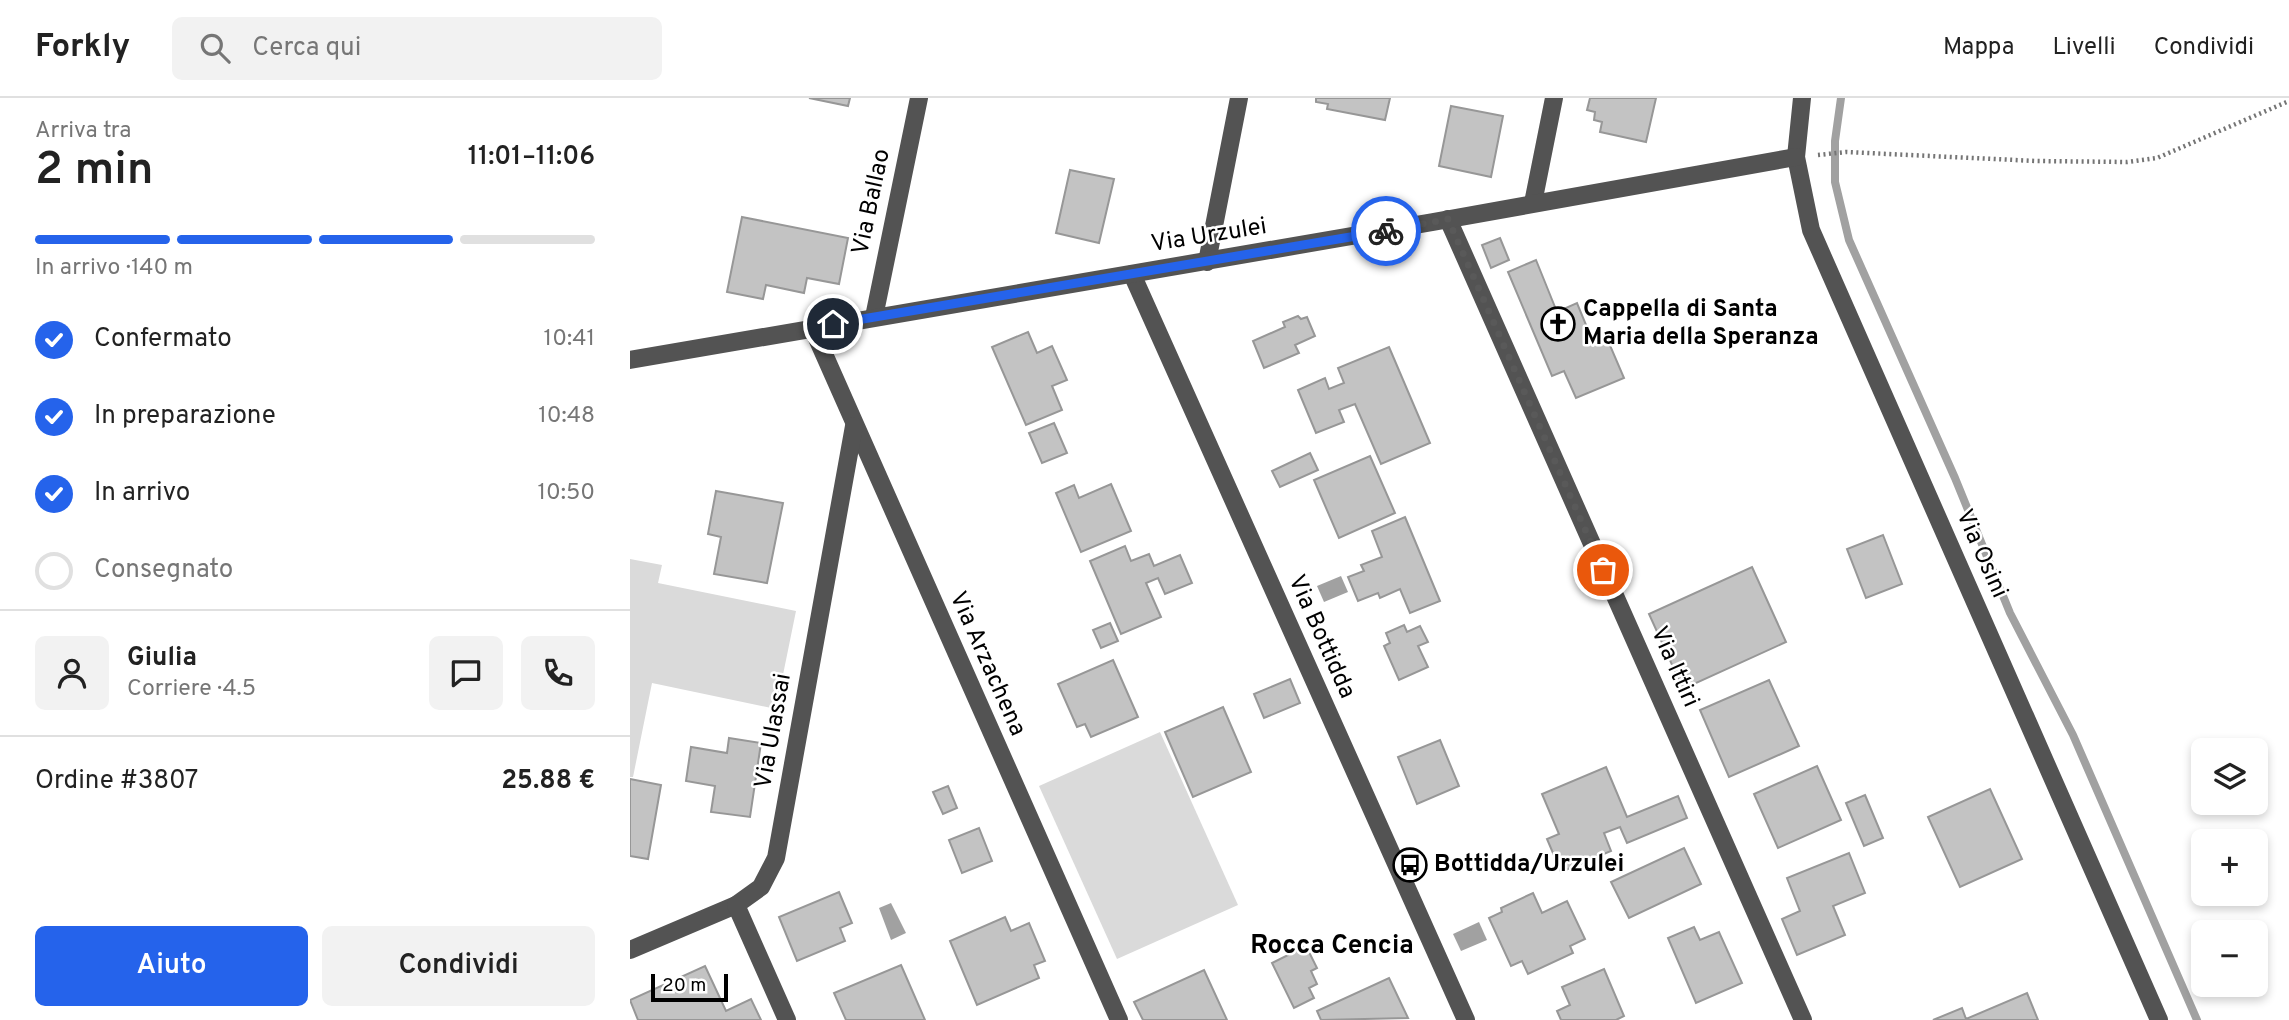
<!DOCTYPE html>
<html lang="it">
<head>
<meta charset="utf-8">
<style>
  :root { --surface:#fff; --page:#f2f2f2; --text:#222; --muted:#767676; --line:#e0e0e0; --accent:#2563eb }
  body { margin:0; font-family:Overpass,sans-serif; background:var(--page); color:var(--text); height:100vh; display:flex; flex-direction:column; font-size:26px; white-space:nowrap }
  * { box-sizing:border-box; margin:0 }
  p { font-size:23px; color:var(--muted) }
  .icon { flex:none; width:38px; height:38px; fill:none; stroke:currentColor; stroke-width:2; stroke-linecap:round; stroke-linejoin:round }
  .map { position:relative; flex:1; overflow:hidden }
  .sheet { display:flex; flex-direction:column; background:var(--surface); width:630px }
  .sheet>* { flex:none }
  .buttons { position:absolute; left:1561px; top:640px; display:grid; gap:14px }
  .buttons a { display:grid; place-items:center; width:77px; height:77px; border-radius:10px; background:var(--surface); box-shadow:0 4px 10px #0003; font-size:35px }
  .scale { position:absolute; left:21px; bottom:18px; width:77px; box-sizing:border-box; padding-left:7px; border:4px solid #000; border-top:0; font-size:19px; line-height:24px; white-space:nowrap; color:#000; -webkit-text-stroke:5px #fff; paint-order:stroke }
  .pin { position:absolute; display:grid; place-items:center; width:60px; height:60px; color:#fff; margin:-30px; border:4px solid #fff; border-radius:50%; box-shadow:0 2px 7px #0007 }
  .courier { position:absolute; display:grid; place-items:center; width:70px; height:70px; margin:-35px; border:5px solid #2563eb; border-radius:50%; background:#fff; color:#222; box-shadow:0 2px 9px #0007 }
  .overview em { font-style:normal; font-weight:600 }
  .overview div { display:flex; flex-direction:column-reverse }
  .overview { display:flex; align-items:center; justify-content:space-between; height:119px; padding:0 35px }
  h1 { font-size:46px; font-weight:600; line-height:52px }
  .bar { display:grid; grid-template-columns:repeat(4,1fr); gap:10px 7px; align-content:center; height:84px; padding:0 35px }
  .bar i { height:9px; border-radius:5px; background:var(--line) }
  .bar .active { background:var(--accent) }
  .bar p { grid-column:span 4 }
  .line { display:flex; align-items:center; gap:18px; padding:0 35px; border-top:2px solid var(--line) }
  .line div { flex:1 }
  .round { display:grid; place-items:center; flex:none; width:74px; height:74px; border-radius:10px; background:var(--page) }
  ol { padding:0 35px; list-style:none }
  li { display:flex; align-items:center; gap:21px; height:77px }
  li p { margin-inline-start:auto }
  li .icon { padding:7px; border-radius:50%; background:var(--accent); color:#fff; stroke-width:4 }
  li:last-child { color:var(--muted) }
  li i { width:38px; height:38px; border:4px solid var(--line); border-radius:50% }
  .primary-button { display:flex; gap:14px; margin-top:auto; padding:14px 35px }
  .primary-button a { flex:1; height:80px; border-radius:10px; background:var(--accent); color:#fff; font-size:28px; font-weight:600; line-height:80px; text-align:center }
  .primary-button a+a { background:var(--page); color:var(--text) }
  header { display:flex; align-items:center; gap:42px; box-sizing:border-box; height:98px; padding:0 35px; background:var(--surface); border-bottom:2px solid var(--line) }
  header strong { font-size:33px }
  nav { display:flex; gap:38px; margin-inline-start:auto; font-size:24px }
  .search { width:490px; height:63px; background:var(--page); display:flex; align-items:center; gap:18px; box-sizing:border-box; padding:0 24px; border-radius:10px; color:var(--muted); font-size:26px }
  main { display:flex; flex:1; min-height:0 }
  .map>svg:first-child { display:block }
</style>
</head>
<body>
<header>
<strong>Forkly</strong>
<div class="search"><svg class="icon" aria-label="search" viewBox="0 0 24 24"><circle cx="10" cy="10" r="6"/><path d="M15 15l6 6"/></svg>Cerca qui</div>
<nav><a>Mappa</a><a>Livelli</a><a>Condividi</a></nav>
</header>
<main>
<section class="sheet">
<div class="overview"><div><h1>2 min</h1><p>Arriva tra</p></div><em>11:01–11:06</em></div>
<div class="bar"><i class="active"></i><i class="active"></i><i class="active"></i><i></i><p>In arrivo · 140 m</p></div>
<ol>
<li><svg class="icon" aria-label="check" viewBox="0 0 24 24"><path d="M5 12l5 5 9-10"/></svg>Confermato<p>10:41</p></li>
<li><svg class="icon" aria-label="check" viewBox="0 0 24 24"><path d="M5 12l5 5 9-10"/></svg>In preparazione<p>10:48</p></li>
<li><svg class="icon" aria-label="check" viewBox="0 0 24 24"><path d="M5 12l5 5 9-10"/></svg>In arrivo<p>10:50</p></li>
<li><i></i>Consegnato</li>
</ol>
<div class="line" style="height:126px"><a class="round"><svg class="icon" aria-label="person" viewBox="0 0 24 24"><circle cx="12" cy="8" r="4"/><path d="M4 21q1-7 8-7t8 7"/></svg></a><div><b>Giulia</b><p>Corriere · 4.5</p></div><a class="round"><svg class="icon" aria-label="chat" viewBox="0 0 24 24"><path d="M4 5h16v11H9l-5 4z"/></svg></a><a class="round"><svg class="icon" aria-label="phone" viewBox="0 0 24 24"><path d="M5 4h4l2 5-3 2q2 4 5 5l2-3 5 2v4C11 20 4 13 5 4z"/></svg></a></div>
<div class="line" style="height:91px"><div>Ordine #3807</div><b>25.88 €</b></div>
<div class="primary-button"><a>Aiuto</a><a>Condividi</a></div>
</section>
<div class="map">
<svg width="1659" height="922" viewBox="0 0 1659 922">
  <rect width="100%" height="100%" fill="#fff"/>
  <g fill="#dadada">
    <polygon points="0,461 32,467 28,485 166,513 146,611 22,585 3,679 0,679"/>
    <polygon points="530,634 608,807 487,861 409,688"/>
  </g>
  <g fill="#a1a1a1">
    <polygon points="711,478 718,494 694,504 687,488"/>
    <polygon points="261,805 276,835 261,842 249,810"/>
    <polygon points="849,824 857,842 831,853 823,836"/>
  </g>
  <g fill="none" stroke-linecap="round" stroke-linejoin="round">
    <polyline stroke="#a1a1a1" stroke-width="8" points="1211,0 1205,43 1205,84 1219,142 1325,380 1380,515 1443,637 1567,922"/>
  </g>
  <g fill="#c3c3c3" stroke="#979797" stroke-width="2">
    <polygon points="179,0 220,0 218,8"/>
    <polygon points="686,0 760,0 755,22 697,11 698,6 686,4"/>
    <polygon points="960,0 1026,0 1016,44 970,34 972,24 964,22 965,14 957,12"/>
    <polygon points="821,8 873,18 861,79 809,68"/>
    <polygon points="440,72 484,81 469,145 426,135"/>
    <polygon points="112,119 218,140 209,186 177,180 174,195 136,187 133,201 97,194"/>
    <polygon points="870,140 879,162 861,170 852,147"/>
    <polygon points="906,162 927,214 947,205 963,244 976,238 994,280 946,300 934,273 922,278 878,174"/>
    <polygon points="668,218 671,221 677,219 685,238 665,247 669,255 634,270 623,243 655,229 653,224"/>
    <polygon points="398,234 407,255 422,248 437,282 422,288 432,312 396,327 362,249"/>
    <polygon points="759,249 800,345 751,366 725,306 709,312 714,324 686,335 668,292 695,280 699,291 714,285 708,270"/>
    <polygon points="424,325 437,355 412,365 399,335"/>
    <polygon points="680,355 688,372 650,389 642,373"/>
    <polygon points="740,358 765,415 709,440 684,382"/>
    <polygon points="481,386 501,433 451,454 426,395 444,387 449,400"/>
    <polygon points="86,393 153,405 137,485 84,476 91,439 78,436"/>
    <polygon points="775,419 810,503 780,515 770,491 750,500 748,495 728,503 718,479 734,473 731,467 752,459 742,433"/>
    <polygon points="1253,437 1272,486 1236,500 1217,451"/>
    <polygon points="495,448 501,463 519,456 524,468 550,457 562,485 535,496 528,480 516,485 531,519 491,536 460,463"/>
    <polygon points="1122,469 1156,544 1053,591 1019,516"/>
    <polygon points="480,525 488,543 471,550 463,532"/>
    <polygon points="774,527 777,534 790,528 798,544 788,548 798,569 769,582 754,548 760,545 756,535"/>
    <polygon points="483,562 508,619 461,639 455,626 447,629 428,586"/>
    <polygon points="660,581 670,605 634,620 624,596"/>
    <polygon points="1139,582 1169,648 1099,679 1070,612"/>
    <polygon points="593,609 621,674 563,699 535,634"/>
    <polygon points="99,640 131,645 120,719 81,714 85,688 56,683 61,649 97,655"/>
    <polygon points="810,642 829,688 787,706 768,659"/>
    <polygon points="1187,668 1211,722 1148,750 1124,696"/>
    <polygon points="976,669 997,719 1048,698 1057,720 997,745 990,729 974,735 981,753 931,774 917,741 929,736 912,696"/>
    <polygon points="0,681 31,687 18,761 0,758"/>
    <polygon points="318,688 327,710 313,716 303,694"/>
    <polygon points="1360,691 1392,761 1330,789 1298,719"/>
    <polygon points="1235,697 1253,740 1234,748 1216,705"/>
    <polygon points="349,730 362,763 332,775 319,742"/>
    <polygon points="1054,750 1071,786 999,820 981,784"/>
    <polygon points="1219,755 1235,795 1203,808 1215,837 1167,857 1152,821 1170,813 1157,780"/>
    <polygon points="209,794 222,825 210,830 215,843 167,863 149,819"/>
    <polygon points="903,795 912,815 937,803 955,841 940,848 943,855 898,876 892,863 881,868 859,820 872,814 871,810"/>
    <polygon points="375,819 381,833 399,825 415,863 404,867 409,880 347,907 320,843"/>
    <polygon points="1064,829 1070,842 1089,834 1112,885 1066,905 1038,840"/>
    <polygon points="676,848 687,870 681,873 687,886 679,890 684,900 664,910 642,865"/>
    <polygon points="271,867 295,922 216,922 204,895"/>
    <polygon points="75,868 96,913 121,901 131,922 8,922 0,902"/>
    <polygon points="974,871 994,918 986,922 931,922 927,913 940,907 932,889"/>
    <polygon points="574,872 597,922 513,922 504,904"/>
    <polygon points="759,880 778,920 691,922 687,913"/>
    <polygon points="1397,895 1408,922 1303,922 1332,910 1336,921"/>
  </g>
  <g fill="none" stroke-linecap="round" stroke-linejoin="round">
    <polyline stroke="#757575" stroke-width="4.5" stroke-dasharray="2 3.5" stroke-linecap="butt" points="1188,57 1216,54 1406,63 1497,64 1527,60 1659,3"/>
    <g stroke="#535353" stroke-width="18">
      <polyline points="1172,0 1166,59 1181,132 1529,922"/>
      <polyline points="903,105 924,0"/>
      <polyline points="818,121 1173,922"/>
      <polyline points="577,164 609,0"/>
      <polyline points="502,176 836,922"/>
      <polyline points="244,219 289,0"/>
      <polyline points="182,229 489,922"/>
      <polyline points="0,262 803,124 1166,59"/>
      <polyline points="0,852 106,807"/>
      <polyline points="157,922 106,807 131,789 146,760 224,328"/>
    </g>
  </g>
  <g fill="none" stroke-linecap="round" stroke-linejoin="round">
    <polyline stroke="#595959" stroke-width="7" stroke-dasharray="0 12.6" points="756,133 818,121 973,472"/>
    <polyline stroke="#2563eb" stroke-width="9" points="203,226 756,133"/>
  </g>
  <defs>
    <symbol id="church-ring" viewBox="-11 -11 22 22"><circle r="9.5" fill="#fff" stroke="#000" stroke-width="1.5"/><path d="M-1.2-6h2.4v3.5h3.3v2.4h-3.3V6h-2.4V-.1h-3.3v-2.4h3.3Z" fill="#000"/></symbol>
    <symbol id="bus-ring" viewBox="-11 -11 22 22"><circle r="9.5" fill="#fff" stroke="#000" stroke-width="1.5"/><path d="M-5-6H5V4H4V6H2V4H-2V6H-4V4H-5ZM-3.5-4V0h7V-4ZM-3.5 1.2v1.5H-2V1.2ZM2 1.2v1.5H3.5V1.2Z" fill="#000"/></symbol>
  </defs>
  <g fill-rule="evenodd">
    <use href="#church-ring" x="909" y="207" width="38" height="38"/>
    <use href="#bus-ring" x="761" y="748" width="38" height="38"/>
  </g>
  <g text-anchor="middle" dominant-baseline="central" stroke-width="5" stroke-linejoin="round" paint-order="stroke">
    <g font-size="24" fill="#000" stroke="#fff">
      <text transform="translate(242 104) rotate(-78)">Via Ballao</text>
      <text transform="translate(579 138) rotate(-9)">Via Urzulei</text>
      <text transform="translate(1351 456) rotate(66)">Via Osini</text>
      <text transform="translate(691 539) rotate(66)">Via Bottidda</text>
      <text transform="translate(357 566) rotate(66)">Via Arzachena</text>
      <text transform="translate(1044 569) rotate(66)">Via Ittiri</text>
      <text transform="translate(144 633) rotate(-80)">Via Ulassai</text>
    </g>
    <g font-size="24" font-weight="bold" fill="#000" stroke="#fff" text-anchor="start">
      <text x="953" y="212">Cappella di Santa<tspan x="953" dy="28">Maria della Speranza</tspan></text>
      <text x="804" y="767">Bottidda/Urzulei</text>
    </g>
    <g font-size="26" font-weight="bold" fill="#000" stroke="#fff">
      <text x="702" y="848">Rocca Cencia</text>
    </g>
  </g>
</svg>
<div class="buttons">
<a><svg class="icon" aria-label="layers" viewBox="0 0 24 24"><path d="M12 4l9 5-9 5-9-5zM3 14l9 5 9-5"/></svg></a>
<a>+</a>
<a>−</a>
</div>
<div class="scale">20 m</div>
<div class="pin" style="left:973px;top:472px;background:#ea580c"><svg class="icon" aria-label="bag" viewBox="0 0 24 24"><path d="M5 8h14l-1 12H6zM9 8a3 3 0 0 1 6 0"/></svg></div>
<div class="pin" style="left:203px;top:226px;background:#1f2937"><svg class="icon" aria-label="home" viewBox="0 0 24 24"><path d="M3 11l9-7 9 7M6 9v11h12V9"/></svg></div>
<div class="courier" style="left:756px;top:133px"><svg class="icon" aria-label="bike" viewBox="0 0 24 24"><circle cx="6" cy="16" r="4"/><circle cx="18" cy="16" r="4"/><path d="M6 16l4-8h5l3 8M10 8l3 8H6M13 5h3"/></svg></div>
</div>
</main>
</body>
</html>
